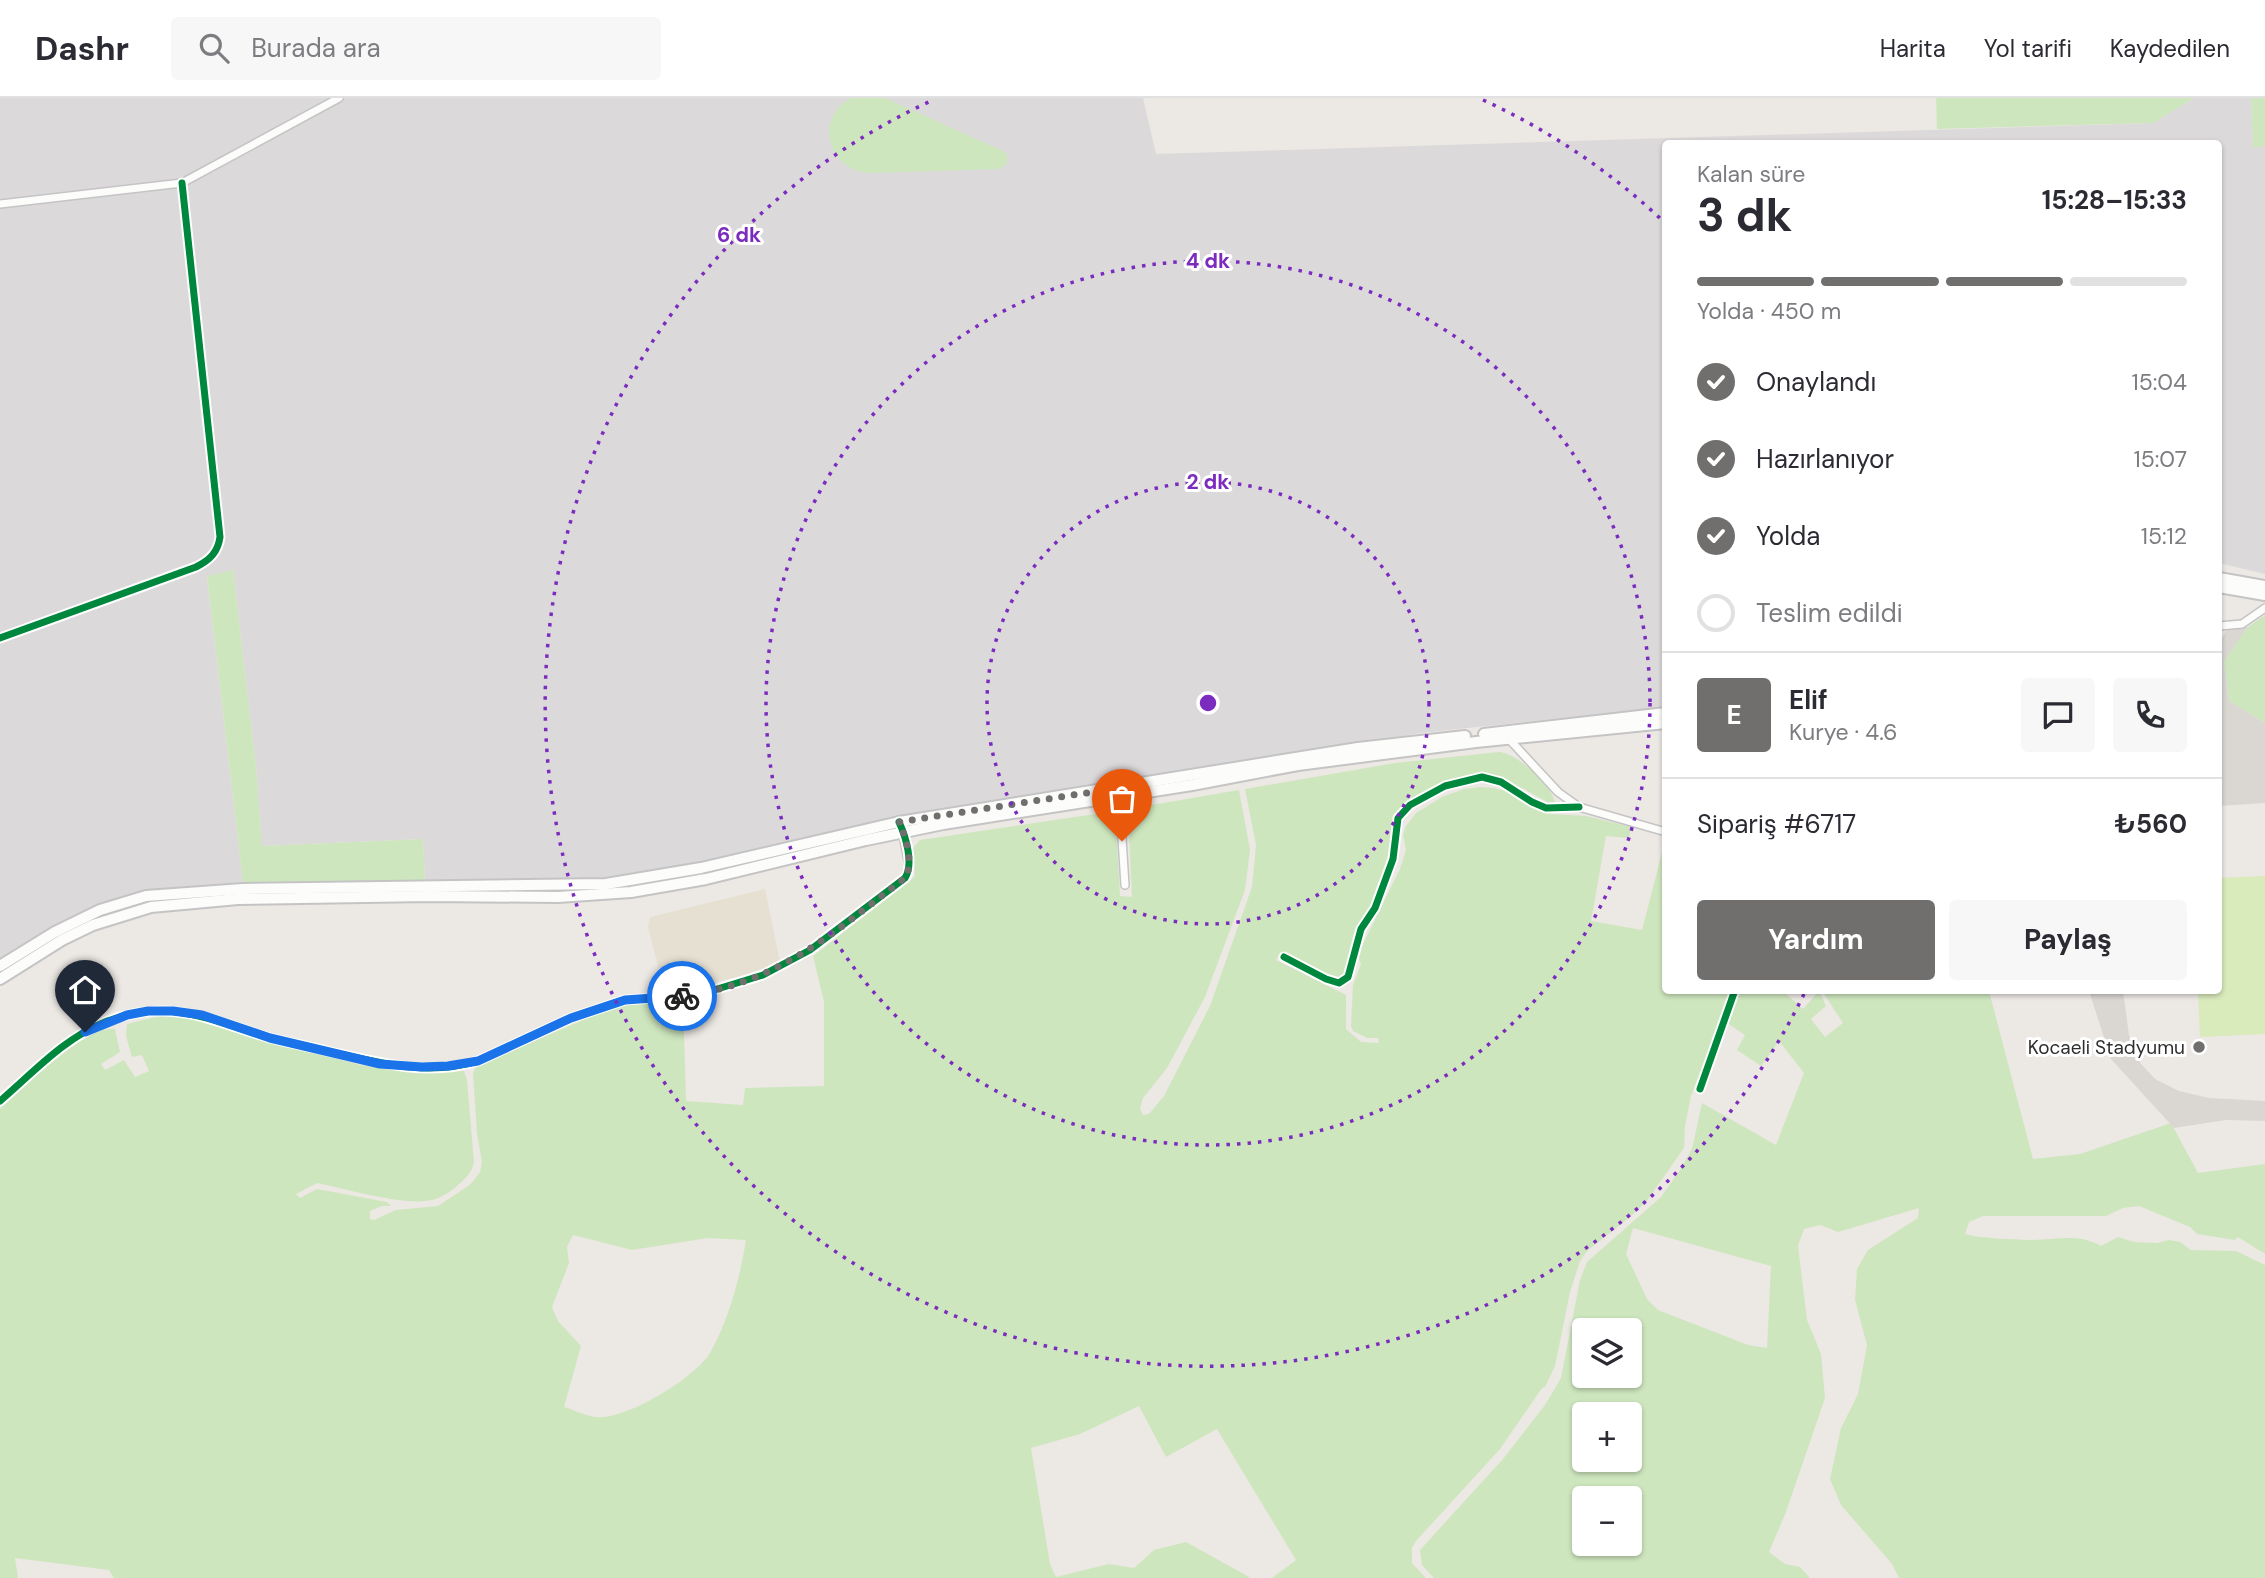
<!DOCTYPE html>
<html lang="tr">
<head>
<meta charset="utf-8">
<style>
  :root { --surface:#fff; --page:#f7f7f7; --text:#2b2b33; --muted:#7c7c81; --line:#e1e1e2; --accent:#706f6e }
  body { margin:0; font-family:"DM Sans",sans-serif; background:var(--page); color:var(--text); height:100vh; display:flex; flex-direction:column; font-size:26px; white-space:nowrap }
  * { box-sizing:border-box; margin:0 }
  p { font-size:23px; color:var(--muted) }
  .icon { flex:none; width:38px; height:38px; fill:none; stroke:currentColor; stroke-width:2; stroke-linecap:round; stroke-linejoin:round }
  .map { position:relative; flex:1; overflow:hidden }
  .sheet { position:absolute; left:1662px; top:42px; width:560px; height:854px; display:flex; flex-direction:column; background:var(--surface); border-radius:7px; box-shadow:0 2px 5px #0004 }
  .sheet>* { flex:none }
  .tools { position:absolute; left:1572px; top:1220px; display:grid; gap:14px }
  .tools a { display:grid; place-items:center; width:70px; height:70px; border-radius:7px; background:var(--surface); box-shadow:0 2px 5px #0004; font-size:35px }
  .pin { position:absolute; display:grid; place-items:center; width:60px; height:60px; color:#fff; margin:-72px -30px; border-radius:50% 50% 50% 0; rotate:-45deg; box-shadow:0 0 7px #0007 }
  .pin .icon { rotate:45deg }
  .courier { position:absolute; display:grid; place-items:center; width:70px; height:70px; margin:-35px; border:5px solid #1a73e8; border-radius:50%; background:#fff; color:#222; box-shadow:0 2px 9px #0007 }
  .summary em { font-style:normal; font-weight:700 }
  .summary div { display:flex; flex-direction:column-reverse }
  .summary { display:flex; align-items:center; justify-content:space-between; height:119px; padding:0 35px }
  h1 { font-size:46px; font-weight:700; line-height:52px }
  .bar { display:grid; grid-template-columns:repeat(4,1fr); gap:10px 7px; align-content:center; height:84px; padding:0 35px }
  .bar i { height:9px; border-radius:5px; background:var(--line) }
  .bar .selected { background:var(--accent) }
  .bar p { grid-column:span 4 }
  .line { display:flex; align-items:center; gap:18px; padding:0 35px; border-top:2px solid var(--line) }
  .line div { flex:1 }
  .round { display:grid; place-items:center; flex:none; width:74px; height:74px; border-radius:7px; background:var(--page) }
  ol { padding:0 35px; list-style:none }
  li { display:flex; align-items:center; gap:21px; height:77px }
  li p { margin-inline-start:auto }
  li .icon { padding:7px; border-radius:50%; background:var(--accent); color:#fff; stroke-width:4 }
  li:last-child { color:var(--muted) }
  li i { width:38px; height:38px; border:4px solid var(--line); border-radius:50% }
  .primary-button { display:flex; gap:14px; margin-top:auto; padding:14px 35px }
  .primary-button a { flex:1; height:80px; border-radius:7px; background:var(--accent); color:#fff; font-size:28px; font-weight:700; line-height:80px; text-align:center }
  .primary-button a+a { background:var(--page); color:var(--text) }
  header { display:flex; align-items:center; gap:42px; box-sizing:border-box; height:98px; padding:0 35px; background:var(--surface); border-bottom:2px solid var(--line) }
  header strong { font-size:33px }
  nav { display:flex; gap:38px; margin-inline-start:auto; font-size:24px }
  .search { width:490px; height:63px; background:var(--page); display:flex; align-items:center; gap:18px; box-sizing:border-box; padding:0 24px; border-radius:7px; color:var(--muted); font-size:26px }
  .map>svg:first-child { display:block }
</style>
</head>
<body>
<header>
<strong>Dashr</strong>
<div class="search"><svg class="icon" aria-label="search" viewBox="0 0 24 24"><circle cx="10" cy="10" r="6"/><path d="M15 15l6 6"/></svg>Burada ara</div>
<nav><a>Harita</a><a>Yol tarifi</a><a>Kaydedilen</a></nav>
</header>
<div class="map">
<svg width="2265" height="1480" viewBox="0 0 2265 1480">
  <rect width="100%" height="100%" fill="#ece8e4"/>
  <polygon fill="#dcd9db" points="0,0 1143,0 1156,56 2153,25 2194,0 2251,0 2253,49 2265,48 2265,476 2219,465 2219,46 1666,46 1666,609 1421,635 913,716 868,731 620,782 425,785 423,741 262,748 256,669 233,472 207,479 243,785 157,792 115,802 84,814 0,865"/>
  <polygon fill="#e6e0d3" points="765,791 780,864 741,878 665,896 648,829 650,819"/>
  <g fill="#cee6be" fill-rule="evenodd">
    <path d="M851 0H885L1001 52 1007 56V66L999 71 870 75C828 73 813 21 851 0Z"/>
    <polygon points="1936,0 2194,0 2153,25 1937,31"/>
    <polygon points="2251,0 2265,0 2265,48 2253,50"/>
    <polygon points="233,472 256,669 262,748 423,741 425,785 243,785 207,478"/>
    <polygon points="2265,517 2265,625 2229,603 2224,563 2248,529"/>
    <path d="M1499 654C1517 655 1553 688 1555 705H1549L1524 691 1492 678 1426 697 1397 720 1382 781 1346 877 1339 883 1328 879 1281 854 1276 862 1346 897V931L1361 944 1379 945 1378 940H1367L1353 933 1351 928 1353 887 1361 866 1359 861 1362 848 1400 771 1406 752 1403 737 1406 728 1416 715 1442 699 1464 691 1481 689 1494 690 1513 695 1551 716 1586 718 1631 729 1629 740 1606 738 1591 823 1642 832 1666 739V892L1731 893 1691 998 1685 1028 1684 1050 1646 1104 1630 1119 1587 1153 1580 1163 1570 1194 1555 1268 1545 1289 1542 1290 1500 1351 1416 1443 1412 1450V1465L1426 1480H1272L1296 1462 1217 1331 1166 1359 1139 1308 1080 1336 1031 1350 1050 1466 1056 1479 1109 1466 1134 1470 1154 1452 1186 1444 1251 1480H114L109 1472 15 1460 18 1480H0V1011C21 992 87 926 115 931L120 954 101 966 105 972 124 962 135 979 149 973 142 957 132 959 126 938 127 926 160 918 189 919 360 967 409 974 464 973 467 982 474 1064C472 1074 467 1079 459 1086 453 1092 444 1098 436 1101 407 1110 348 1091 317 1085L296 1096 300 1100 317 1091 387 1104 391 1108H382L370 1113V1121L374 1122 396 1112 438 1108 471 1086 480 1074 482 1064 477 1036 473 975 476 968 597 916 636 904 683 901 686 1003 743 1007 745 990 824 988V904L813 858 911 782 915 778 913 750 920 742 1115 713 1120 798 1132 799 1128 711 1239 692 1250 752 1245 792 1205 899 1167 970 1143 1000 1140 1010 1143 1017 1149 1016 1164 998 1210 908 1252 789 1256 747 1245 691 1395 665ZM573 1137 632 1152 708 1140 746 1142C740 1180 729 1221 710 1255 695 1280 625 1323 595 1319 584 1317 574 1312 564 1309L581 1248 558 1223 552 1209 569 1165 567 1149Z"/>
    <path d="M1739 893H1783L1803 911 1819 893 1826 908 1811 921 1825 939 1843 925 1822 893H1989L2033 1061 2080 1056 2171 1025 2198 1075 2265 1066V1156L2238 1139 2235 1142 2197 1136 2190 1129 2139 1108 2123 1110 2106 1118H1983L1969 1124 1965 1136C1985 1141 2010 1141 2031 1142 2056 1142 2078 1135 2101 1148L2118 1139 2134 1144 2157 1145 2169 1142 2180 1144 2191 1152 2236 1153 2265 1167V1480H1899L1892 1466 1841 1407 1830 1381 1841 1330 1858 1296 1867 1247 1855 1202 1857 1171 1868 1152 1918 1120 1919 1110 1838 1134 1820 1127 1804 1131 1798 1148 1807 1222 1821 1256 1825 1300 1786 1414 1769 1454 1785 1466 1800 1469 1810 1480H1434L1422 1467 1420 1452 1503 1361 1545 1307 1561 1280 1580 1182 1587 1164 1661 1099 1680 1072 1692 1051 1702 1005 1776 1047 1804 975 1779 943 1761 968 1737 952 1745 937 1727 925ZM1633 1130 1771 1168 1767 1250 1748 1247 1658 1212 1647 1201 1626 1156ZM1584 1232H1629V1278H1584ZM1584 1316H1629V1362H1584ZM1584 1400H1629V1446H1584Z"/>
  </g>
  <polygon fill="#d9eabb" points="2265,778 2265,936 2200,939 2198,893 2219,892 2219,780"/>
  <g fill="#dad6d2">
    <polygon points="2248,529 2224,563 2229,603 2265,625 2265,705 2219,708 2219,544 2228,530"/>
    <polygon points="2089,893 2123,893 2129,937 2134,953 2141,966 2155,981 2179,993 2209,1000 2265,1003 2265,1023 2226,1022 2174,1030 2111,961"/>
  </g>
  <g fill="none" stroke-linecap="round" stroke-linejoin="round">
    <defs>
      <g id="street">
        <polyline points="0,106 182,85 339,0"/>
        <polyline points="2219,528 2242,526 2265,510"/>
        <path d="M0 540 196 469C210 462 218 454 220 439L182 85"/>
        <polyline points="1509,641 1558,694 1579,709 1666,734"/>
        <polyline points="1119,694 1125,787"/>
        <polyline points="1284,859 1326,881 1339,885 1348,879 1361,831 1375,810 1393,761 1398,720 1410,707 1445,688 1482,679 1501,684 1532,704 1546,710 1579,709"/>
        <polyline points="1700,991 1735,892"/>
        <path d="M0 1003C34 974 63 941 105 924 169 899 210 922 270 940 289 945 308 948 327 953 376 964 427 979 478 963L571 920 625 902 685 898 714 892 763 877 810 852 905 780 909 768 902 731"/>
      </g>
      <g id="secondary">
        <polyline points="2219,480 2265,488"/>
        <polyline points="2219,489 2265,497"/>
        <polyline points="1484,636 1666,615"/>
        <polyline points="0,868 55,834 100,812 146,798 243,791 606,786 701,770 899,724 1358,650 1465,638"/>
        <polyline points="0,881 62,842 93,827 151,809 238,801 429,798 558,799 631,794 706,781 866,742 943,726 1192,687 1298,667 1476,644 1666,625"/>
      </g>
    </defs>
    <use href="#street" stroke="#c5c4c5" stroke-width="10"/>
    <use href="#secondary" stroke="#c5c4c5" stroke-width="14"/>
    <use href="#street" stroke="#fcfcfb" stroke-width="7"/>
    <use href="#secondary" stroke="#fcfcfb" stroke-width="10"/>
    <defs>
      <g id="cycleway">
        <path d="M0 540 196 469C210 462 218 454 220 439L182 85"/>
        <polyline points="1284,859 1326,881 1339,885 1348,879 1361,831 1375,810 1393,761 1398,720 1410,707 1445,688 1482,679 1501,684 1532,704 1546,710 1579,709"/>
        <polyline points="1700,991 1735,892"/>
        <path d="M0 1003C34 974 63 941 105 924 169 899 210 922 270 940 289 945 308 948 327 953 376 964 427 979 478 963L571 920 625 902 685 898 714 892 763 877 810 852 905 780C914 766 906 739 899 724"/>
      </g>
    </defs>
    <use href="#cycleway" stroke="#fff" stroke-width="11"/>
    <use href="#cycleway" stroke="#00873e" stroke-width="7"/>
  </g>
  <g fill="none" stroke-linecap="round" stroke-linejoin="round">
    <path stroke="#706f6e" stroke-width="7" stroke-dasharray="0 12.6" d="M682 898C778 886 831 836 905 780 914 766 906 739 899 724L1118 690 1122 743"/>
    <polyline stroke="#1a73e8" stroke-width="9" points="85,934 127,917 148,913 173,913 202,917 270,940 380,966 422,969 448,968 478,963 571,920 625,902 682,898"/>
  </g>
  <g fill="none" stroke="#7b2cbf" stroke-width="3.5" stroke-dasharray="3.5 7">
    <circle cx="1208" cy="605" r="221"/>
    <circle cx="1208" cy="605" r="442"/>
    <path d="M1804 896A663 663 0 1 1 933 2M1483 2A663 663 0 0 1 1664 124"/>
  </g>
  <circle fill="#706f6e" stroke="#fff" stroke-width="2.5" cx="2199" cy="949" r="7"/>
  <g text-anchor="middle" dominant-baseline="central" stroke-width="6" stroke-linejoin="round" paint-order="stroke">
    <g font-size="19" fill="#2e2e2e" stroke="#fff" text-anchor="end">
      <text x="2185" y="949">Kocaeli Stadyumu</text>
    </g>
  </g>
  <circle cx="1208" cy="605" r="10" fill="#7b2cbf" stroke="#fff" stroke-width="3.5"/>
  <g font-size="21" text-anchor="middle" font-weight="bold" fill="#7b2cbf" stroke="#fff" stroke-width="6" stroke-linejoin="round" paint-order="stroke">
    <text x="739" y="144">6 dk</text>
    <text x="1208" y="170">4 dk</text>
    <text x="1208" y="391">2 dk</text>
  </g>
</svg>
<div class="tools">
<a><svg class="icon" aria-label="layers" viewBox="0 0 24 24"><path d="M12 4l9 5-9 5-9-5zM3 14l9 5 9-5"/></svg></a>
<a>+</a>
<a>−</a>
</div>
<div class="pin" style="left:1122px;top:743px;background:#ea580c"><svg class="icon" aria-label="bag" viewBox="0 0 24 24"><path d="M5 8h14l-1 12H6zM9 8a3 3 0 0 1 6 0"/></svg></div>
<div class="pin" style="left:85px;top:934px;background:#1f2937"><svg class="icon" aria-label="home" viewBox="0 0 24 24"><path d="M3 11l9-7 9 7M6 9v11h12V9"/></svg></div>
<div class="courier" style="left:682px;top:898px"><svg class="icon" aria-label="bike" viewBox="0 0 24 24"><circle cx="6" cy="16" r="4"/><circle cx="18" cy="16" r="4"/><path d="M6 16l4-8h5l3 8M10 8l3 8H6M13 5h3"/></svg></div>
<section class="sheet">
<div class="summary"><div><h1>3 dk</h1><p>Kalan süre</p></div><em>15:28–15:33</em></div>
<div class="bar"><i class="selected"></i><i class="selected"></i><i class="selected"></i><i></i><p>Yolda · 450 m</p></div>
<ol>
<li><svg class="icon" aria-label="check" viewBox="0 0 24 24"><path d="M5 12l5 5 9-10"/></svg>Onaylandı<p>15:04</p></li>
<li><svg class="icon" aria-label="check" viewBox="0 0 24 24"><path d="M5 12l5 5 9-10"/></svg>Hazırlanıyor<p>15:07</p></li>
<li><svg class="icon" aria-label="check" viewBox="0 0 24 24"><path d="M5 12l5 5 9-10"/></svg>Yolda<p>15:12</p></li>
<li><i></i>Teslim edildi</li>
</ol>
<div class="line" style="height:126px"><b class="round" style="background:var(--accent);color:#fff">E</b><div><b>Elif</b><p>Kurye · 4.6</p></div><a class="round"><svg class="icon" aria-label="chat" viewBox="0 0 24 24"><path d="M4 5h16v11H9l-5 4z"/></svg></a><a class="round"><svg class="icon" aria-label="phone" viewBox="0 0 24 24"><path d="M5 4h4l2 5-3 2q2 4 5 5l2-3 5 2v4C11 20 4 13 5 4z"/></svg></a></div>
<div class="line" style="height:91px"><div>Sipariş #6717</div><b>₺560</b></div>
<div class="primary-button"><a>Yardım</a><a>Paylaş</a></div>
</section>
</div>
</body>
</html>
